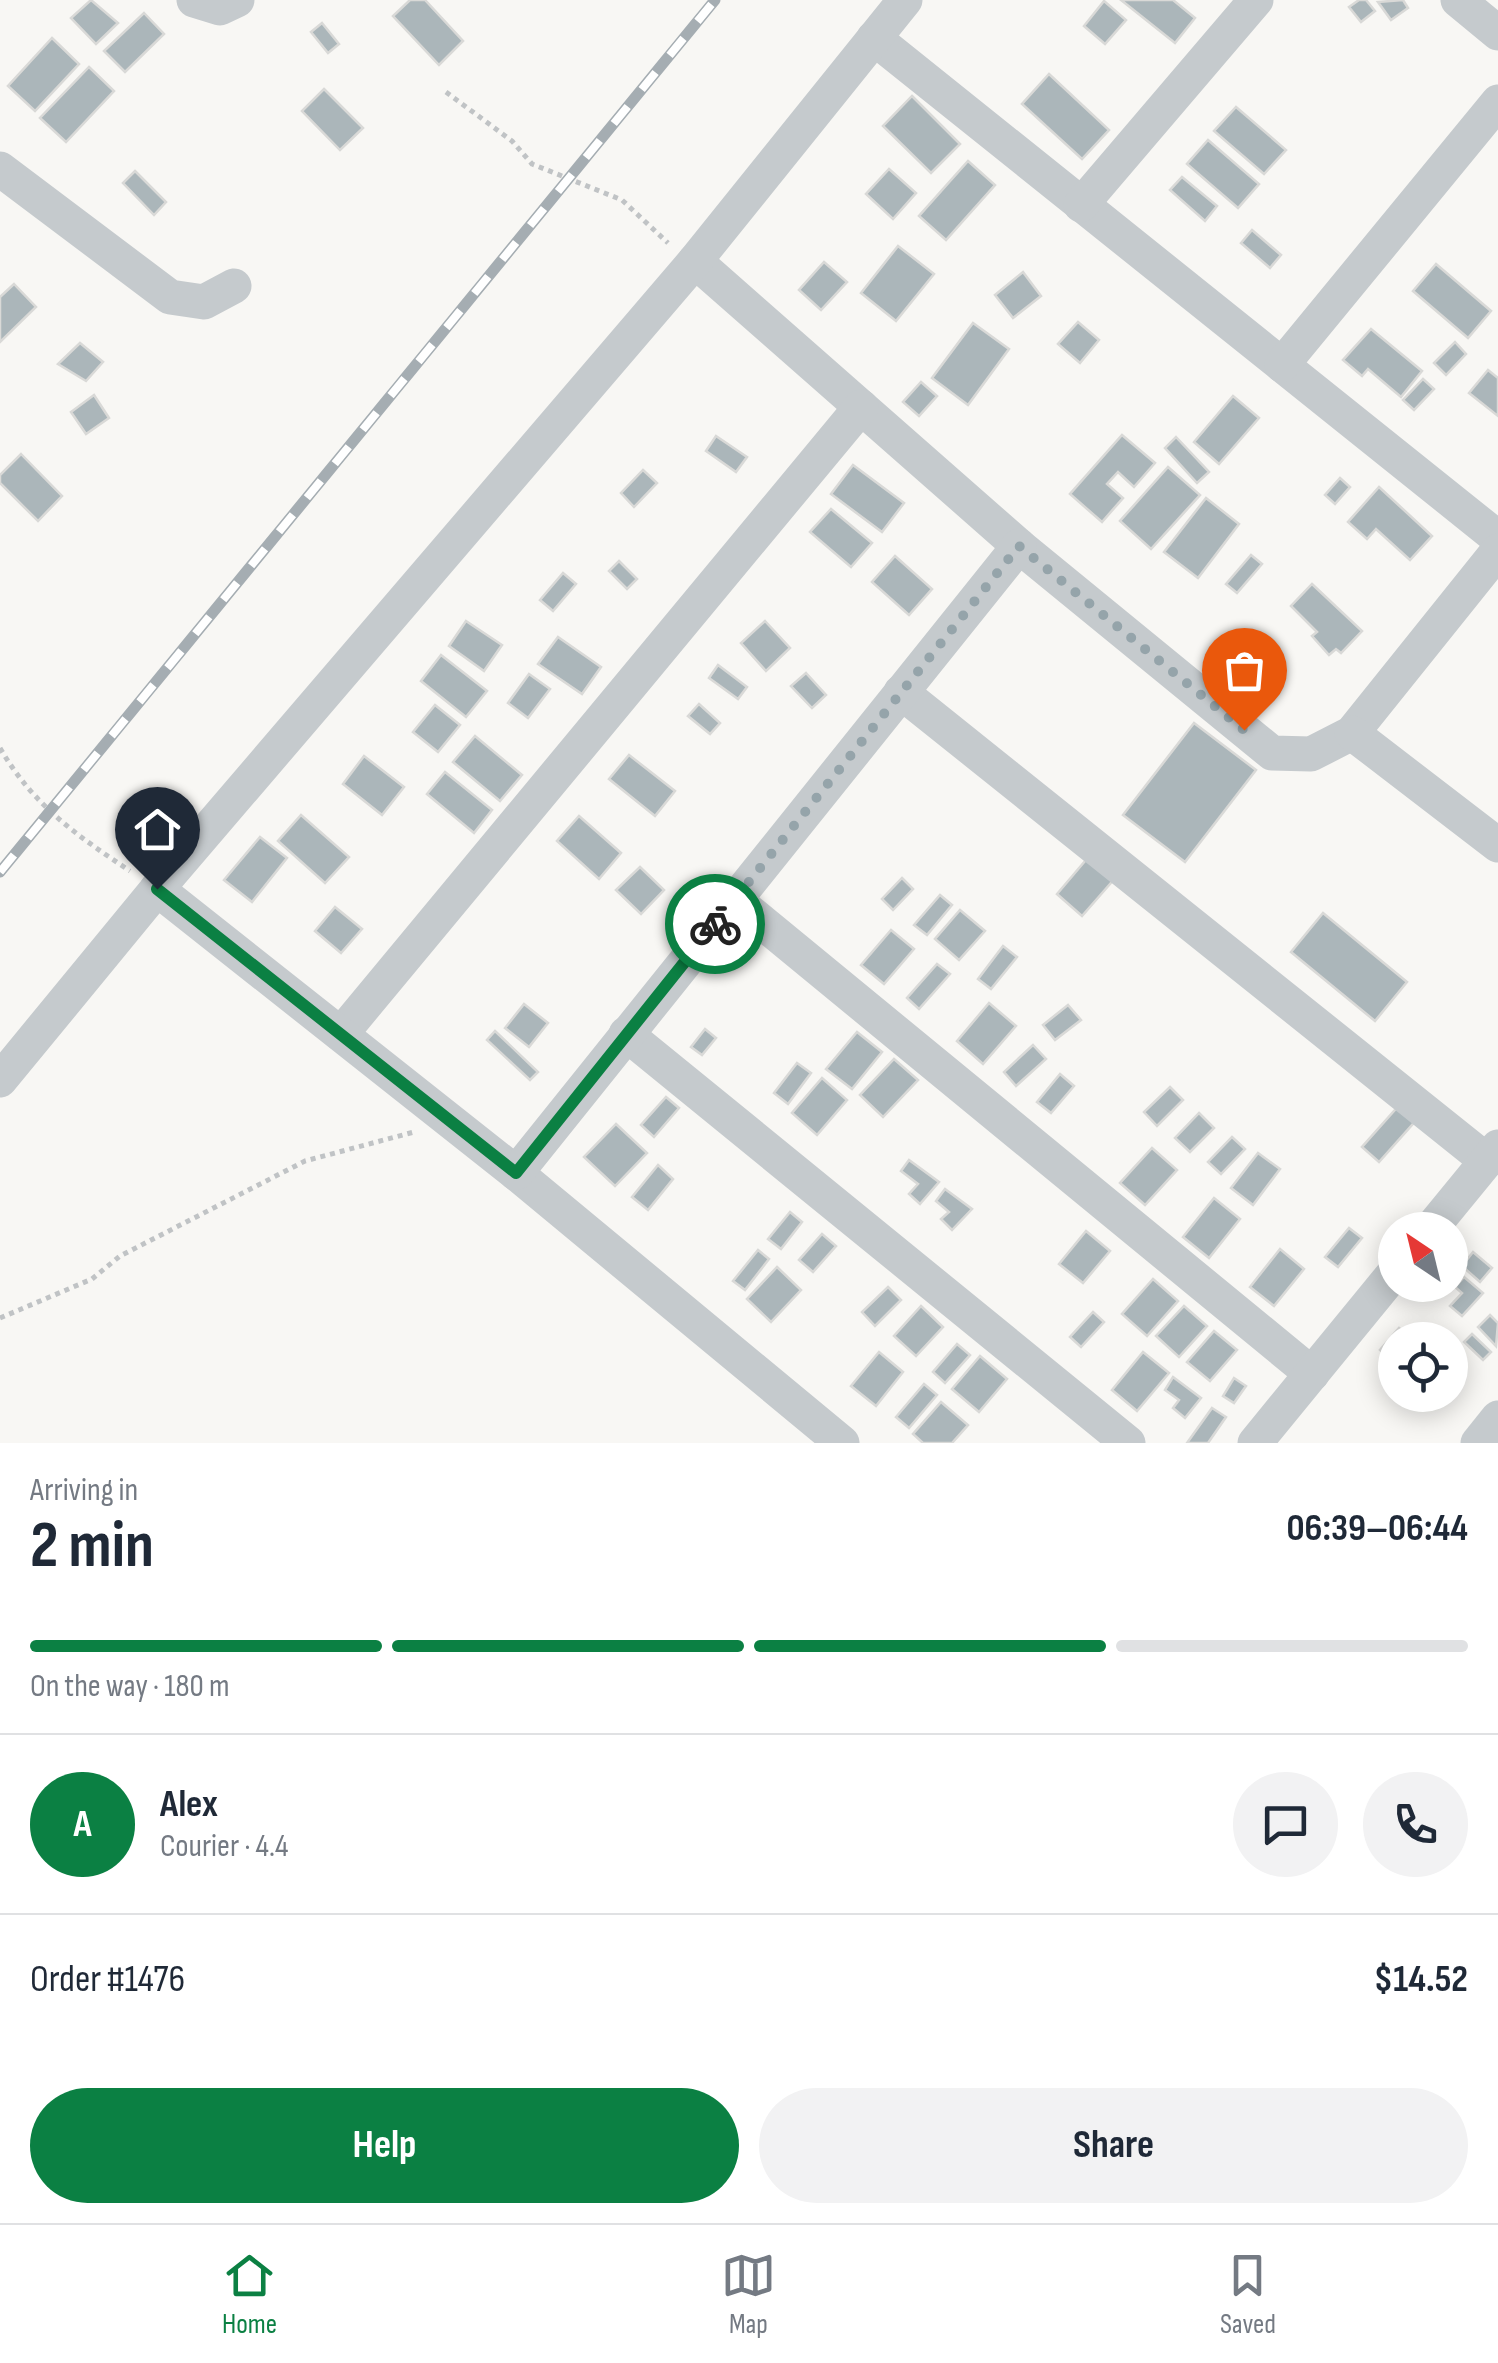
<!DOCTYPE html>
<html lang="en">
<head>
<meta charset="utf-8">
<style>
  :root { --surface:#fff; --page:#f2f2f3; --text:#1f2937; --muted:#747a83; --line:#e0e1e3; --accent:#0b8043 }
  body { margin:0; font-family:"Sofia Sans Condensed",sans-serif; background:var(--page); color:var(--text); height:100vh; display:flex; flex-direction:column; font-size:38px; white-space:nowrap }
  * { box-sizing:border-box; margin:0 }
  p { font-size:32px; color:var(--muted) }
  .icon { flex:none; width:55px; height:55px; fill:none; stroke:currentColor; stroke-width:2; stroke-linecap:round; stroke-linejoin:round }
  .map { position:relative; height:1443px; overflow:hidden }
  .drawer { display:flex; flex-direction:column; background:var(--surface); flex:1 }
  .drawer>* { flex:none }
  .needle { width:65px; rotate:325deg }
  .controls { position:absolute; left:1378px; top:1212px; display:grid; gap:20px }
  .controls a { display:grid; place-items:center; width:90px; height:90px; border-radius:50%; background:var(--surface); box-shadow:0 5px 25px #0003; font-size:50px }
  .pin { position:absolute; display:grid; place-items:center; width:85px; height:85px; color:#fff; margin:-102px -42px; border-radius:50% 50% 50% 0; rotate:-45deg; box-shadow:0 0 10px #0007 }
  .pin .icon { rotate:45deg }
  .courier { position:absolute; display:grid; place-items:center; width:100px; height:100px; margin:-50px; border:8px solid #0b8043; border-radius:50%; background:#fff; color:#222; box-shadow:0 2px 12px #0007 }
  .summary em { font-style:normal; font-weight:700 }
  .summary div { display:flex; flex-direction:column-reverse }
  .summary { display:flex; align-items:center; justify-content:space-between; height:170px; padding:0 30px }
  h1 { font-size:65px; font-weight:700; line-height:75px }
  .bar { display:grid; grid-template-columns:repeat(4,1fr); gap:15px 10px; align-content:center; height:120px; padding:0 30px }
  .bar i { height:12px; border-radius:8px; background:var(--line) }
  .bar .selected { background:var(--accent) }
  .bar p { grid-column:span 4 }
  .line { display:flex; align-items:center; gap:25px; padding:0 30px; border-top:2px solid var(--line) }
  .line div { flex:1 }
  .round { display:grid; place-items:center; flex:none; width:105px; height:105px; border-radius:52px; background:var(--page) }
  .action { display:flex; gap:20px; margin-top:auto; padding:20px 30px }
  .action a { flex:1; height:115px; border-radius:60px; background:var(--accent); color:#fff; font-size:40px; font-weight:700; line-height:115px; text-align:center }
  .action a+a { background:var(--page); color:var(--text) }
  .menu { display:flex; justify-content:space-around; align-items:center; height:140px; border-top:2px solid var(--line); background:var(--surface); font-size:28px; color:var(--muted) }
  .menu a { display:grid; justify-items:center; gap:5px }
  .menu .selected { color:var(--accent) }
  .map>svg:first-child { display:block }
</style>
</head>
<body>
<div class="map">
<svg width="1498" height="1443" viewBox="0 0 1498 1443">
  <rect width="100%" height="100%" fill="#f8f7f4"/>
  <g fill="#abb6ba" stroke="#d9d9d7" stroke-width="2.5">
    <polygon points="91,0 118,23 96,44 71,18"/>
    <polygon points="410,0 425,0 463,41 439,65 393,16"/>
    <polygon points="1121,0 1173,0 1195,18 1175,43"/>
    <polygon points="1359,0 1366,0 1375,11 1361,22 1349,7"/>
    <polygon points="1403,0 1408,8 1391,20 1378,2"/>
    <polygon points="1104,1 1126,20 1105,44 1084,26"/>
    <polygon points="144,13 164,34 125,72 104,51"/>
    <polygon points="322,23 339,44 328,53 311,32"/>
    <polygon points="52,38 79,64 35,111 8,86"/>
    <polygon points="89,67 114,91 66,142 40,118"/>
    <polygon points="1049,74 1109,130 1082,159 1022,104"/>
    <polygon points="324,89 363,128 340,150 302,111"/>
    <polygon points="912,96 960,144 931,173 883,126"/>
    <polygon points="1236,107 1286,150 1264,174 1214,131"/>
    <polygon points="1208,140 1259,184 1238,208 1187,164"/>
    <polygon points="968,161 995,185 946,240 919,216"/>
    <polygon points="889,169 916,193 893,219 866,194"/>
    <polygon points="135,171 166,202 154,215 123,183"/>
    <polygon points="1182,177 1217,206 1205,221 1170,190"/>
    <polygon points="1252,230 1281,255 1270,268 1241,243"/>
    <polygon points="898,246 934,274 896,321 861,293"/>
    <polygon points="824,262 847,282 821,310 799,290"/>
    <polygon points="1436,264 1491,311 1468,338 1413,291"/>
    <polygon points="1023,272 1041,296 1013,318 995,295"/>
    <polygon points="14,284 36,307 0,342 0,297"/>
    <polygon points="1078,322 1099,340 1080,363 1058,344"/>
    <polygon points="973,323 1009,349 968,405 932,378"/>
    <polygon points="1371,329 1422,371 1401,397 1368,369 1362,376 1343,360"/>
    <polygon points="1455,342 1466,354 1446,375 1434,363"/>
    <polygon points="80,343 103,362 86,381 58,364"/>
    <polygon points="1488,370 1498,378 1498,416 1469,393"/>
    <polygon points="1423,379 1434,389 1414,410 1403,400"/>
    <polygon points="921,382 937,396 919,416 903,402"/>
    <polygon points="94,395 109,418 86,434 71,412"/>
    <polygon points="1233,396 1259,418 1219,464 1194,442"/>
    <polygon points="1122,435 1155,463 1134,487 1118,472 1107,484 1123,498 1102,522 1070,494"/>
    <polygon points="716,436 747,457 736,472 706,451"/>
    <polygon points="1176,437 1209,472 1197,483 1165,448"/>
    <polygon points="21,454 62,496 38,521 0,483 0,475"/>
    <polygon points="853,465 904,503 882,532 831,494"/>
    <polygon points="1168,467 1200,495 1151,549 1120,521"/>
    <polygon points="643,470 657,483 634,507 621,493"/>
    <polygon points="1340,478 1350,487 1335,504 1325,495"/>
    <polygon points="1379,487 1432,536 1410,560 1376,529 1367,539 1348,522"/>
    <polygon points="1206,498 1239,524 1198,578 1164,552"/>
    <polygon points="831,509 872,543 851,567 810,532"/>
    <polygon points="1251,555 1262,564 1237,593 1226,584"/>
    <polygon points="895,556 932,589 909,615 872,582"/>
    <polygon points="619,561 637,579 627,589 609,571"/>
    <polygon points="563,573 576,584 553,611 540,600"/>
    <polygon points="1312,584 1362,631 1341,653 1336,649 1329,655 1312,636 1317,632 1291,606"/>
    <polygon points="466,621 502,645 484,671 449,646"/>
    <polygon points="765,621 790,648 766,671 741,643"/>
    <polygon points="558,637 601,667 582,694 538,664"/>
    <polygon points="441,655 487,691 466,717 421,681"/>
    <polygon points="718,665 747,687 738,699 709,678"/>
    <polygon points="806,673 826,695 812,708 791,686"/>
    <polygon points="529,674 550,689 528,718 508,703"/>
    <polygon points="699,704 720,723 710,734 688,716"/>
    <polygon points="435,705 460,725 438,752 413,732"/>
    <polygon points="1194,723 1256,770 1185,862 1123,815"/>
    <polygon points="475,736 522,775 500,801 453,762"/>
    <polygon points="629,755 675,791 655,816 609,779"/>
    <polygon points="364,756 404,787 382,815 343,784"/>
    <polygon points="445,772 492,810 474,833 427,794"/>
    <polygon points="301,815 349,857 325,883 278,841"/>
    <polygon points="579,816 621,853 599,879 557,841"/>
    <polygon points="260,837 287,858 252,902 224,880"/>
    <polygon points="1091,854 1117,876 1082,916 1057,894"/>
    <polygon points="640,867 664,890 641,914 616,890"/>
    <polygon points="902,878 913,889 893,910 882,899"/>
    <polygon points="940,895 952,905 927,935 914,925"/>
    <polygon points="335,907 362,929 341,953 315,931"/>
    <polygon points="960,910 985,931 959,960 935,939"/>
    <polygon points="1323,913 1407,982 1375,1021 1291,952"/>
    <polygon points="891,930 914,949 884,984 861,965"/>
    <polygon points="1003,946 1017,957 991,989 978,979"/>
    <polygon points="937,964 950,974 919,1009 907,998"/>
    <polygon points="989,1003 1016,1026 983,1064 957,1041"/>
    <polygon points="524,1004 548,1023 529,1047 505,1028"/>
    <polygon points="1068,1005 1081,1020 1055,1040 1043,1025"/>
    <polygon points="705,1029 716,1038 702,1055 691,1047"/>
    <polygon points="495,1031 538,1072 530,1080 487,1040"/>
    <polygon points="857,1032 882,1052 852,1089 826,1069"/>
    <polygon points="1033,1045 1046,1059 1016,1086 1004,1072"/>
    <polygon points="894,1059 918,1080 883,1117 860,1095"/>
    <polygon points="797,1063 811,1073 788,1104 774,1093"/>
    <polygon points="1060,1074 1074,1086 1051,1113 1037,1102"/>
    <polygon points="822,1078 847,1100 817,1135 792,1113"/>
    <polygon points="1170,1087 1183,1100 1157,1126 1144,1112"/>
    <polygon points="666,1097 679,1108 654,1137 641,1125"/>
    <polygon points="1402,1102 1419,1117 1379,1162 1362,1147"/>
    <polygon points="1199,1113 1214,1128 1190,1152 1175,1138"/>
    <polygon points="616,1124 647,1153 615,1186 584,1157"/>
    <polygon points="1232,1137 1245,1149 1221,1174 1208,1162"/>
    <polygon points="1152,1148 1177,1170 1145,1205 1120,1183"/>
    <polygon points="1258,1153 1280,1169 1253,1205 1231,1188"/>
    <polygon points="909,1160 939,1182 920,1204 909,1194 918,1184 901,1171"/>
    <polygon points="658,1165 673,1179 648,1210 632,1197"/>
    <polygon points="945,1189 972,1209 952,1230 941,1219 949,1212 936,1201"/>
    <polygon points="1214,1198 1240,1219 1209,1258 1183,1237"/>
    <polygon points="790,1212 802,1222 781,1249 768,1239"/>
    <polygon points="1349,1228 1362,1238 1338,1267 1325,1257"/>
    <polygon points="1086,1231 1110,1251 1083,1283 1059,1264"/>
    <polygon points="822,1234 836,1246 813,1272 799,1260"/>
    <polygon points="1280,1249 1304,1269 1274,1306 1250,1287"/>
    <polygon points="758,1250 769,1259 745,1290 733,1281"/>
    <polygon points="1473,1252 1492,1268 1480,1282 1462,1266"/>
    <polygon points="777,1267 801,1290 771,1322 747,1299"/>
    <polygon points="1464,1277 1483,1293 1462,1316 1450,1306 1462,1293 1455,1287"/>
    <polygon points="1153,1279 1178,1301 1147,1336 1122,1314"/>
    <polygon points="888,1287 901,1300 875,1326 862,1312"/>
    <polygon points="921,1306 943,1327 916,1356 894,1336"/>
    <polygon points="1184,1306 1207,1326 1179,1357 1156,1336"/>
    <polygon points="1093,1312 1104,1322 1081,1347 1070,1337"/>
    <polygon points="1490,1315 1498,1323 1496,1346 1478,1327"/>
    <polygon points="1399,1328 1414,1340 1395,1340 1395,1364 1380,1350"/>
    <polygon points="1214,1331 1237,1350 1210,1381 1187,1362"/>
    <polygon points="1472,1334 1491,1352 1483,1360 1464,1342"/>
    <polygon points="957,1344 970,1355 945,1383 933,1372"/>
    <polygon points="879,1352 903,1372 876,1406 851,1386"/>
    <polygon points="1143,1352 1169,1373 1137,1411 1112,1390"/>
    <polygon points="980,1356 1007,1379 979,1412 952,1389"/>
    <polygon points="1173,1377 1201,1398 1185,1418 1173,1408 1179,1400 1165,1390"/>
    <polygon points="1234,1378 1246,1386 1234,1403 1223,1396"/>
    <polygon points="924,1384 937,1395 909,1428 896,1417"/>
    <polygon points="941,1402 968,1425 952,1443 923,1443 913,1434"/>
    <polygon points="1212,1408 1226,1417 1208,1443 1187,1443"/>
  </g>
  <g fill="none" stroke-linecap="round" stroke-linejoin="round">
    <g stroke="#c0c3c5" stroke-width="5" stroke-dasharray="5 5" stroke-linecap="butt">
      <polyline points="446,92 512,141 532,164 622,200 668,243"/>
      <path d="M0 748C33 805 76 835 130 871"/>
      <polyline points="0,1318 92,1279 120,1256 305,1161 414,1132"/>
    </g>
    <g stroke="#c5cacd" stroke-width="35">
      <polyline points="194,0 220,8 237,0"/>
      <polyline points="1458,0 1498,33"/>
      <polyline points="874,38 1498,538"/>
      <polyline points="0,169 170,297 204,302 234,286"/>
      <polyline points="1081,205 1256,0"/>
      <polyline points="695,261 1019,546 1272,753 1311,754 1352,733 1498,551"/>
      <polyline points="1282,365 1498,102"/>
      <polyline points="901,692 1487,1161"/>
      <polyline points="1352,733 1498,845"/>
      <polyline points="157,889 695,261 905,0"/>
      <polyline points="735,900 1312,1374"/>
      <polyline points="341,1034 861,407"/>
      <polyline points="626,1034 1128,1443"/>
      <polyline points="0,1080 157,889 516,1173 842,1443"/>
      <polyline points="516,1173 1019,546"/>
      <polyline points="1430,1230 1498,1147"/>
      <polyline points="1255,1443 1395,1272"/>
      <polyline points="1478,1443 1498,1418"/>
    </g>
    <defs>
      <polyline id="rail" points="0,872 715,0"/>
    </defs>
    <use href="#rail" stroke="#a5adb2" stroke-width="11"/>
    <use href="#rail" stroke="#fff" stroke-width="8" stroke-dasharray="22" stroke-linecap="butt"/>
  </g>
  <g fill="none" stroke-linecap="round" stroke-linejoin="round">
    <polyline stroke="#95a4aa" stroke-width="10" stroke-dasharray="0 18" points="715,924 1019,546 1244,730"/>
    <polyline stroke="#0b8043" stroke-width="12" points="157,889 516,1173 715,924"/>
  </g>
</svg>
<div class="controls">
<a><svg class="needle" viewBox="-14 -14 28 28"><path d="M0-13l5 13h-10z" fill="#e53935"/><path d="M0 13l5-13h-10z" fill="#747a83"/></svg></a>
<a><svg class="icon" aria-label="locate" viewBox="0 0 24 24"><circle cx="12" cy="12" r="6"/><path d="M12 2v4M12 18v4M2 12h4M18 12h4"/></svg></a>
</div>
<div class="pin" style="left:1244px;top:730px;background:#ea580c"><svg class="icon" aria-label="bag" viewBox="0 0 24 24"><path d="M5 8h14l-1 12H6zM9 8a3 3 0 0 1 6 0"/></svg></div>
<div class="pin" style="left:157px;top:889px;background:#1f2937"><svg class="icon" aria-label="home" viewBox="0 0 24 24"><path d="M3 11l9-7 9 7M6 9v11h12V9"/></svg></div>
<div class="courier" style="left:715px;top:924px"><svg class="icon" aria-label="bike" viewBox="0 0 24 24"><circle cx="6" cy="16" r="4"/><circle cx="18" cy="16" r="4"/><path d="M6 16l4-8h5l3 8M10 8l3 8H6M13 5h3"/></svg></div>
</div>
<section class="drawer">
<div class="summary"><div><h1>2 min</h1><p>Arriving in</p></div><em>06:39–06:44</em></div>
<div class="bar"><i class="selected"></i><i class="selected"></i><i class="selected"></i><i></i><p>On the way · 180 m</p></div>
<div class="line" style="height:180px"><b class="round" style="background:var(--accent);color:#fff">A</b><div><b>Alex</b><p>Courier · 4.4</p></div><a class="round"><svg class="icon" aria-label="chat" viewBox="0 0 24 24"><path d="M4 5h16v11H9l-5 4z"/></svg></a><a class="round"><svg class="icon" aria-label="phone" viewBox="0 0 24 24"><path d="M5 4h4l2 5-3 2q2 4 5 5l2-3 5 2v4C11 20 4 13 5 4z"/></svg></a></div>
<div class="line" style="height:130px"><div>Order #1476</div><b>$14.52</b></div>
<div class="action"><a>Help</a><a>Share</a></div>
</section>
<nav class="menu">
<a class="selected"><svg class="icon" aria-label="home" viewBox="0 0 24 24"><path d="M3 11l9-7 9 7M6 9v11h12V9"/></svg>Home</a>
<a><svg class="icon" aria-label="map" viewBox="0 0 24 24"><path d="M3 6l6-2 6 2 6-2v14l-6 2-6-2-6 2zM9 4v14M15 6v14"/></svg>Map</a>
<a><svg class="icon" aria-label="saved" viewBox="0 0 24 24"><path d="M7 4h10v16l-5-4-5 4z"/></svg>Saved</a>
</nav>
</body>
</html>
